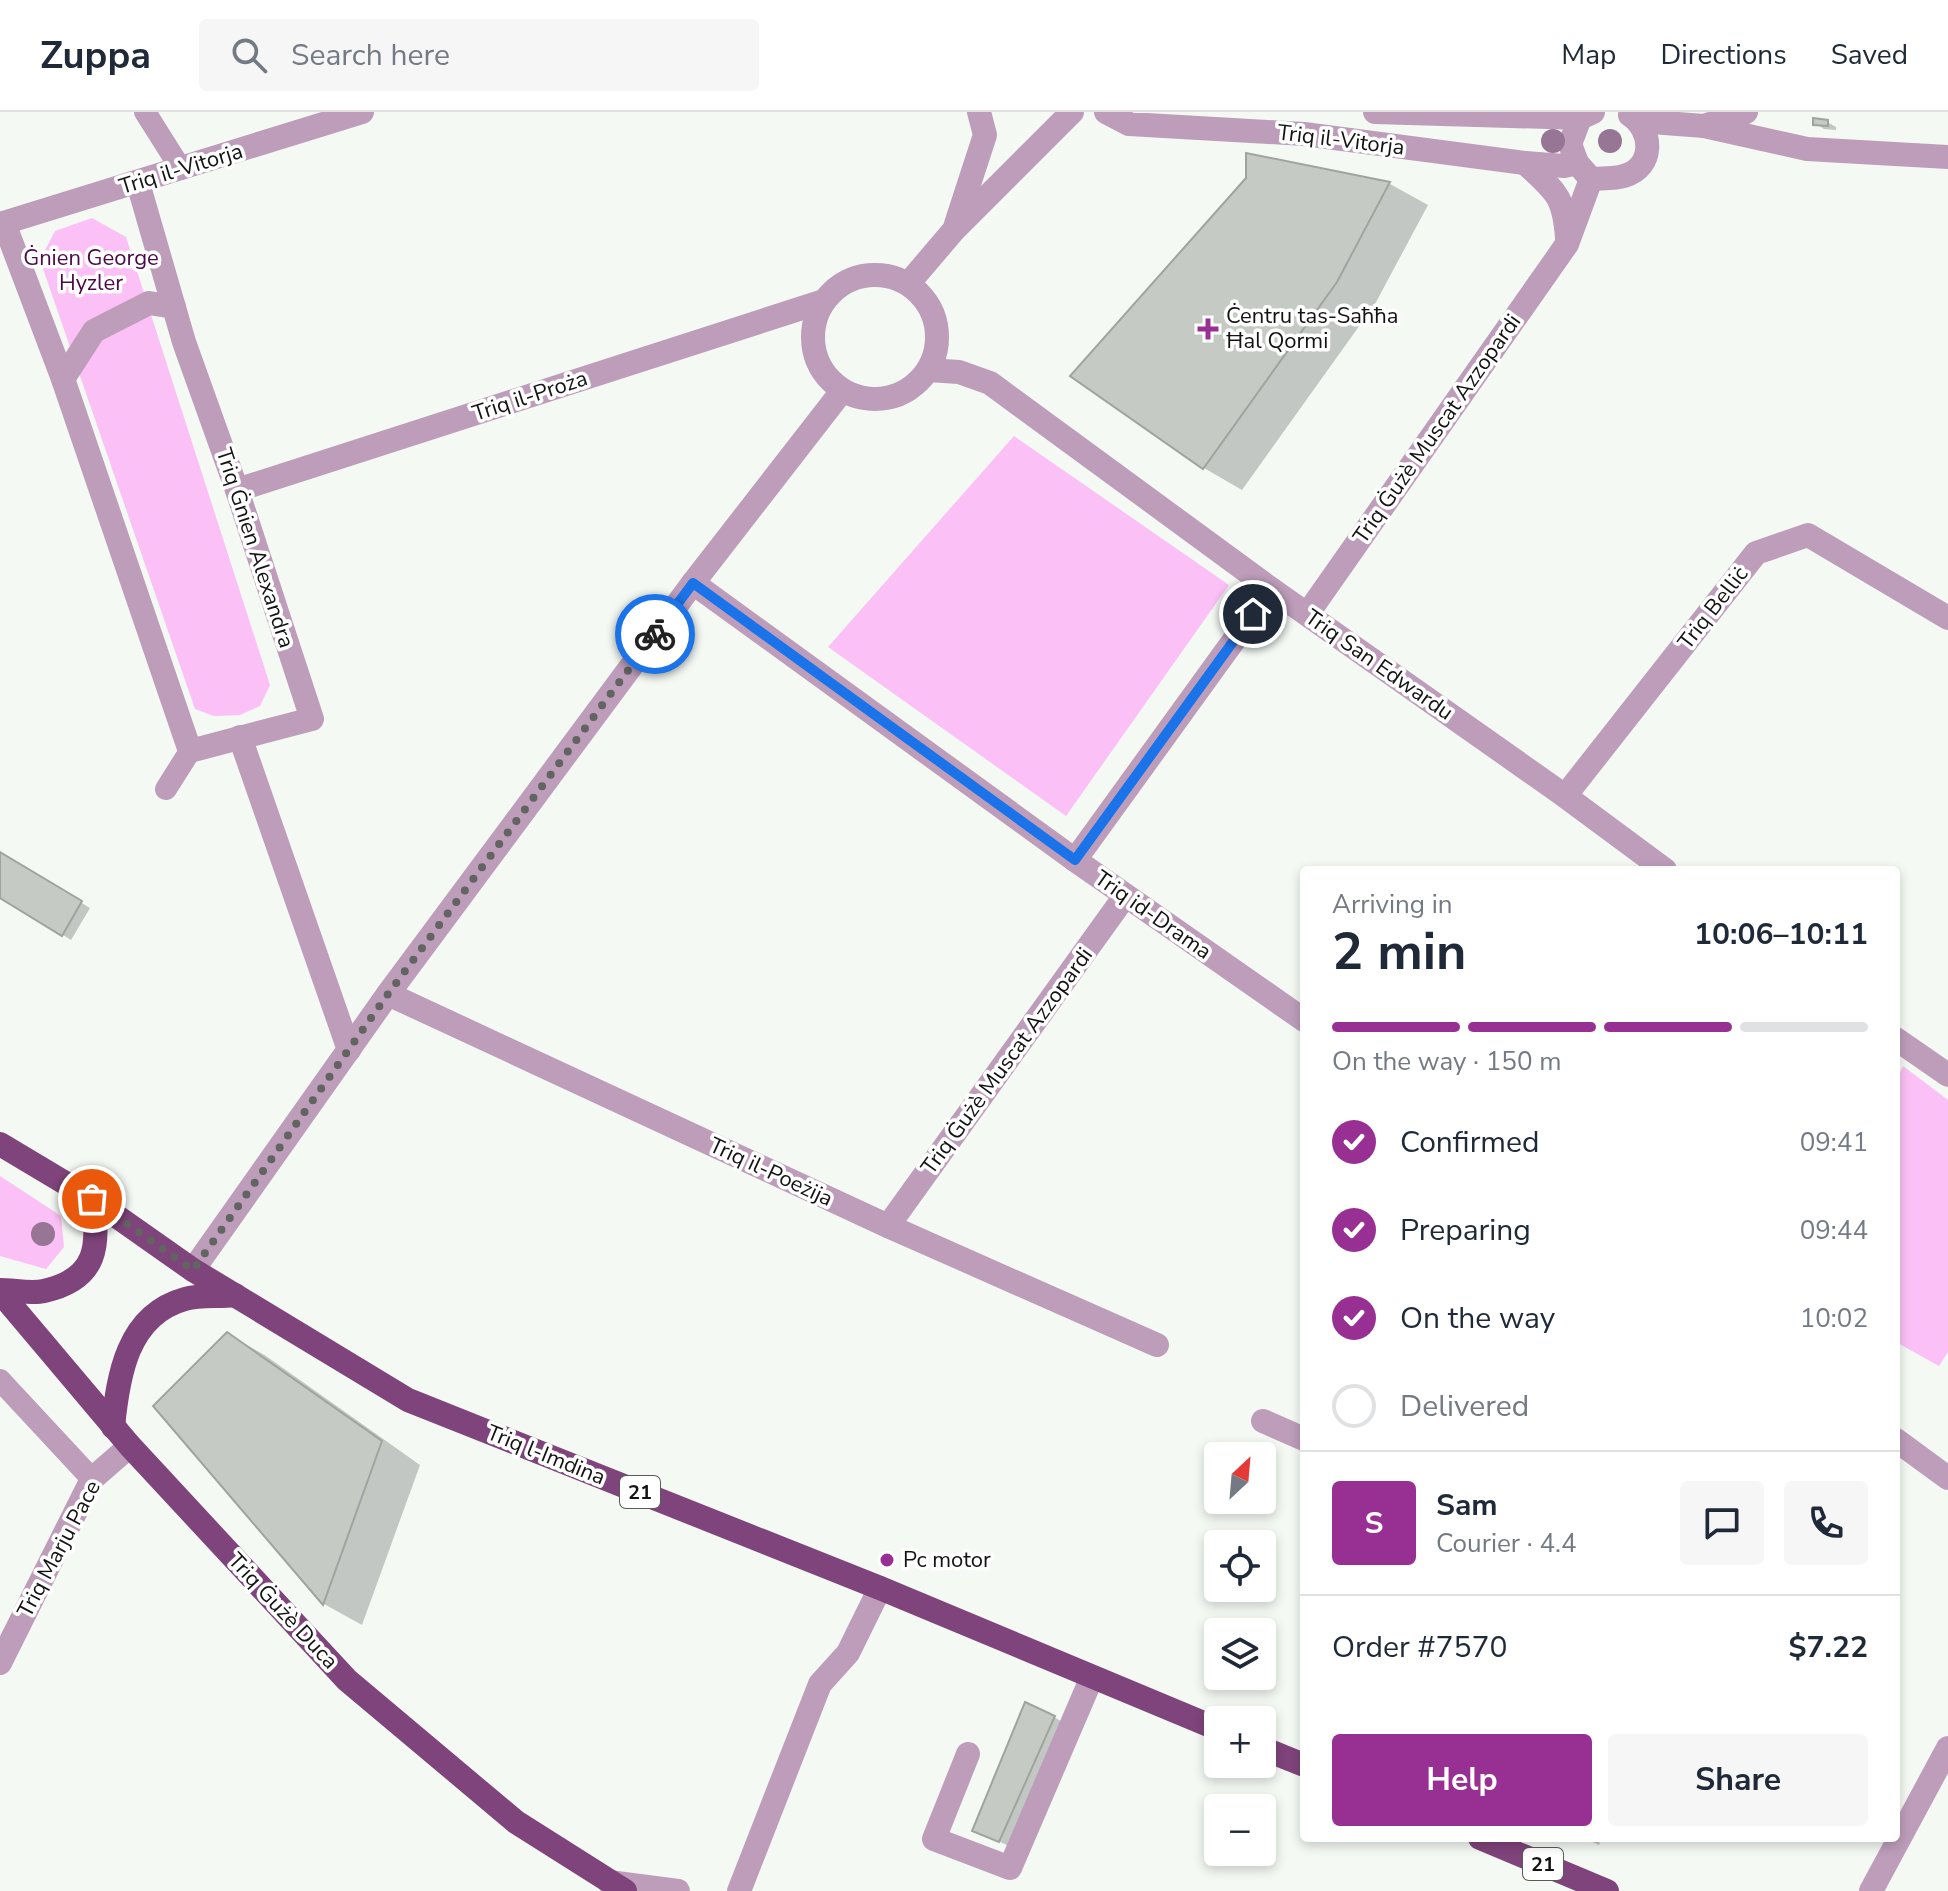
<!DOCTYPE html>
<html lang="en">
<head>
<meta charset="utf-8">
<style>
  :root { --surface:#fff; --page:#f6f6f7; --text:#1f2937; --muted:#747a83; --line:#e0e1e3; --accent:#983094 }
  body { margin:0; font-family:"Nunito Sans",sans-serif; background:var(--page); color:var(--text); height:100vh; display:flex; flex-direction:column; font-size:30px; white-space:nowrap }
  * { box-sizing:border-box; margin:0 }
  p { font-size:26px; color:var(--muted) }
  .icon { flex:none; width:44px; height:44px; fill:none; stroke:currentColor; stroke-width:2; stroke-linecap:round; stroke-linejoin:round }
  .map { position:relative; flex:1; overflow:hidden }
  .panel { position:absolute; left:1300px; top:754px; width:600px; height:976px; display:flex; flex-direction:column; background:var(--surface); border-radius:8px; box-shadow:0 4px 12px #0003 }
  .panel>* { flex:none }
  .needle { width:52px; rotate:26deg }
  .controls { position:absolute; left:1204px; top:1330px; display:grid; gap:16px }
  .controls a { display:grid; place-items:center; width:72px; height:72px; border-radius:8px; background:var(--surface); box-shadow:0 4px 12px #0003; font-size:40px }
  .pin { position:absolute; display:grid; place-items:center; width:68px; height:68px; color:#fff; margin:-34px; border:4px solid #fff; border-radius:50%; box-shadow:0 2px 8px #0007 }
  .courier { position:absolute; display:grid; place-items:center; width:80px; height:80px; margin:-40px; border:6px solid #1a73e8; border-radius:50%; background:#fff; color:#222; box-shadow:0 2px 10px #0007 }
  .overview em { font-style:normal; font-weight:700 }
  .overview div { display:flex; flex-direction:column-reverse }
  .overview { display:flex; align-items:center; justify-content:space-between; height:136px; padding:0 32px }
  h1 { font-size:52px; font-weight:700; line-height:60px }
  .bar { display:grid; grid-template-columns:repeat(4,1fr); gap:12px 8px; align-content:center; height:96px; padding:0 32px }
  .bar i { height:10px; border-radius:6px; background:var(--line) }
  .bar .active { background:var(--accent) }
  .bar p { grid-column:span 4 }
  .line { display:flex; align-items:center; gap:20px; padding:0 32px; border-top:2px solid var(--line) }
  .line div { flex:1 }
  .round { display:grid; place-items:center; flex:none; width:84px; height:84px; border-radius:8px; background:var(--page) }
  ol { padding:0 32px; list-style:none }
  li { display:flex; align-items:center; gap:24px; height:88px }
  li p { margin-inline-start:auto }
  li .icon { padding:8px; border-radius:50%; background:var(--accent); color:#fff; stroke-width:4 }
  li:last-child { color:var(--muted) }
  li i { width:44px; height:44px; border:4px solid var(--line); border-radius:50% }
  .primary-button { display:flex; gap:16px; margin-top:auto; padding:16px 32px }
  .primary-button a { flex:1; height:92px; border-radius:8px; background:var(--accent); color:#fff; font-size:32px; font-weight:700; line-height:92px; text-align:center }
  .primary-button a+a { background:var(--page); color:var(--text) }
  header { display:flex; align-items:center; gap:48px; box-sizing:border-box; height:112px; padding:0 40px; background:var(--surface); border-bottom:2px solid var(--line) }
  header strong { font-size:38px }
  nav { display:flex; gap:44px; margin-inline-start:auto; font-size:28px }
  .search { width:560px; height:72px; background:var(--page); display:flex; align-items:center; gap:20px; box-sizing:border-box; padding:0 28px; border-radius:8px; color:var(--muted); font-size:30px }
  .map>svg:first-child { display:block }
</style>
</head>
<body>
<header>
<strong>Zuppa</strong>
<div class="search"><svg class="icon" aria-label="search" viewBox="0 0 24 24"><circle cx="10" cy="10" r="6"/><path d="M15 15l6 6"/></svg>Search here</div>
<nav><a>Map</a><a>Directions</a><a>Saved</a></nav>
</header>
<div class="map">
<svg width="1948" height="1779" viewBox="0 0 1948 1779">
  <rect width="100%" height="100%" fill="#f4f9f4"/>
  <g fill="#fbc0f5">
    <polygon points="92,106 126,125 270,573 260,594 240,603 214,604 195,597 40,148 55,119"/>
    <polygon points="1014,324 1229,473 1066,704 828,535"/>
    <polygon points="1903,954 1948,988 1948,1240 1939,1254 1896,1230 1896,969"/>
    <polygon points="0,1064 61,1104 64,1135 46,1157 0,1144"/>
  </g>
  <g fill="#0003">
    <polygon points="1827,10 1836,15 1836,18 1824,17 1815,11"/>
    <polygon points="1248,43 1390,72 1428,93 1375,192 1242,378 1204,356 1248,66"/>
    <polygon points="0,742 90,796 71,828 0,783"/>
    <polygon points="228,1222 266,1244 420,1353 362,1513 324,1492 156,1294"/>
    <polygon points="1054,1605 1073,1616 1019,1739 975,1718"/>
    <polygon points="1584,1726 1592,1726 1600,1731 1599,1733"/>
  </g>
  <g fill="#c6cac5" stroke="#a0a49f" stroke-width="2">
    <polygon points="1813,6 1828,8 1828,14 1813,13"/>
    <polygon points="1246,41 1390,70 1337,170 1203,357 1070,264 1246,66"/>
    <polygon points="0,740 82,789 62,824 0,786"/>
    <polygon points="227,1220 382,1329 323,1493 153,1294"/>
    <polygon points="1025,1590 1055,1604 999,1730 972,1719"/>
  </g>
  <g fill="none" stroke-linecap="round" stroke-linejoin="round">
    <g stroke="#bd9dba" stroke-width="22">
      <polyline points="145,0 181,57"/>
      <polyline points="166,677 190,639"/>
      <polyline points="0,1268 92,1367"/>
    </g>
    <g stroke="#bd9dba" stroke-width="24">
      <polyline points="1704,14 1746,0"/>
      <path d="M1525 51C1555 79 1564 83 1567 126"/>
      <polyline points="4,111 63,267 190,639 312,607 237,378 184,230 138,71"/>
      <polyline points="956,112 985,23 979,0"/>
      <circle cx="875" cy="225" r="62"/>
      <polyline points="908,172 954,118 1072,0"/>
      <polyline points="928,258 959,260 990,271 1271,477 1565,684 1665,758"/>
      <polyline points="63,267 94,219 149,191 174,195"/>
      <polyline points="237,378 824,189"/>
      <polyline points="693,471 1075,748 1304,908"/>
      <polyline points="1308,501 1567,132 1591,67"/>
      <polyline points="240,625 349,938"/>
      <polyline points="1565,684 1756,441 1808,423 1948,506"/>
      <polyline points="1075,748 1271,477"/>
      <polyline points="388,882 888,1114 1157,1233"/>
      <polyline points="1896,927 1948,963"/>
      <polyline points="888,1114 1125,784"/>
      <polyline points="193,1158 388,882 693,471 842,279"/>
      <polyline points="1263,1309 1304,1327"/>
      <polyline points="1896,1328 1948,1366"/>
      <polyline points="0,1551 92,1367 130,1334"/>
      <polyline points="968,1642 934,1727 1010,1756 1092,1565"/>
      <polyline points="609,1770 678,1779"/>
      <polyline points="739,1779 820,1572 848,1541 880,1476"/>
      <polyline points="1871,1779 1948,1636"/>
    </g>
    <g stroke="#bd9dba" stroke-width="24">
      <polyline points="1106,0 1129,12 1304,22 1525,51 1564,54 1577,51"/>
      <polyline points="1375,0 1580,6 1593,0"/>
      <path d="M1580 6 1570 32 1577 51 1591 67C1601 66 1614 67 1624 64 1655 55 1653 18 1630 3"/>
      <polyline points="1639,9 1704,14 1807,37 1948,45"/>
      <polyline points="0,112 362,0"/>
    </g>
    <g stroke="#7f447b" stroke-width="24">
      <polyline points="0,1032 92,1087 193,1158 408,1288 880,1476 1218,1617"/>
      <path d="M0 1178C14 1178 31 1182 44 1179 98 1167 100 1133 92 1087"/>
      <polyline points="0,1180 130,1334 347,1568 516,1710 625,1779"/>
      <path d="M113 1315C118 1264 127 1203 185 1187 200 1183 219 1185 235 1183"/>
      <polyline points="1262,1636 1304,1653"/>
      <polyline points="1480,1726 1607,1779"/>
    </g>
  </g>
  <g fill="#967595">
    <circle cx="1553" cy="29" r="12"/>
    <circle cx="1610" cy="29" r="12"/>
    <circle cx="43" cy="1122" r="12"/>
  </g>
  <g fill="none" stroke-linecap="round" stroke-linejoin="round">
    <polyline stroke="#616461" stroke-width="8" stroke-dasharray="0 14.4" points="92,1087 193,1158 388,882 655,522"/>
    <polyline stroke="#1a73e8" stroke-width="10" points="655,522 693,471 1075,748 1253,502"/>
  </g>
  <g fill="#983094" stroke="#fff" stroke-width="3">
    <path d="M1204 205h8v8h8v8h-8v8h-8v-8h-8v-8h8z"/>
    <circle cx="887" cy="1448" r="8"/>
  </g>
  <g text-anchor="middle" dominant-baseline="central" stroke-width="7" stroke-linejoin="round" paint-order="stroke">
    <g fill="#fff" stroke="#595a59" stroke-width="2">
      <rect x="620" y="1364" width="40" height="32" rx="6"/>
      <rect x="1523" y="1736" width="40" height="32" rx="6"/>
    </g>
    <g font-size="20" font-weight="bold" fill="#121312">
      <text x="640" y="1380">21</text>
      <text x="1543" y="1752">21</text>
    </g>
    <g font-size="22" fill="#121312" stroke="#fff">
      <text transform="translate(1341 28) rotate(7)">Triq il-Vitorja</text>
      <text transform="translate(181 57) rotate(-17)">Triq il-Vitorja</text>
      <text transform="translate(530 284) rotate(-18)">Triq il-Proża</text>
      <text transform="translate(1437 317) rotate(-55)">Triq Ġużè Muscat Azzopardi</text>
      <text transform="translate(255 436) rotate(72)">Triq Ġnien Alexandra</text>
      <text transform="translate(1713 496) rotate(-52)">Triq Belliċ</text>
      <text transform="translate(1379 553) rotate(35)">Triq San Edwardu</text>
      <text transform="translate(1153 803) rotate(35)">Triq id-Drama</text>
      <text transform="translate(1007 949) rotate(-54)">Triq Ġużè Muscat Azzopardi</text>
      <text transform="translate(771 1060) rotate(25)">Triq il-Poeżija</text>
      <text transform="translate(546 1343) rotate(22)">Triq l-Imdina</text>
      <text transform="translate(59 1437) rotate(-62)">Triq Marju Pace</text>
      <text transform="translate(283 1499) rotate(47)">Triq Ġużè Duca</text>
    </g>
    <g font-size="22" fill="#4a0948" stroke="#fff">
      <text x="91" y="146">Ġnien George<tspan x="91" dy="25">Hyzler</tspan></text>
    </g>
    <g font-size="22" fill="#121312" stroke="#fff" text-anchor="start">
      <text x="1226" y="204">Ċentru tas-Saħħa<tspan x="1226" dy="25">Ħal Qormi</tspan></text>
      <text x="903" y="1448">Pc motor</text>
    </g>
  </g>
</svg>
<div class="controls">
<a><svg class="needle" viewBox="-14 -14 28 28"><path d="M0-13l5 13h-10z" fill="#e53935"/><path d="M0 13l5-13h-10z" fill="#747a83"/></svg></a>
<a><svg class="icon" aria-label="locate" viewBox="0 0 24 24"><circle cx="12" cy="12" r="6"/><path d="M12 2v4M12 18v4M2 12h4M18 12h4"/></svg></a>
<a><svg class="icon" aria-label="layers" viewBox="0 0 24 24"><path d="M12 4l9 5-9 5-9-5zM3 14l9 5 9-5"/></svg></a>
<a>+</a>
<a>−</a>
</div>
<div class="pin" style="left:92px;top:1087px;background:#ea580c"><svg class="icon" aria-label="bag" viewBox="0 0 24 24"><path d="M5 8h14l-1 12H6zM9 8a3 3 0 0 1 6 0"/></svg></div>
<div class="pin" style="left:1253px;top:502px;background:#1f2937"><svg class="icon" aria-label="home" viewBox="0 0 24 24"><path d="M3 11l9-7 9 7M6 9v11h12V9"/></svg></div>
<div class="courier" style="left:655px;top:522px"><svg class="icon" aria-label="bike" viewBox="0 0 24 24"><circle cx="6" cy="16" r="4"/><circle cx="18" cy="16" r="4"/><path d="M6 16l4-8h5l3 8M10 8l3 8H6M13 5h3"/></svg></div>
<section class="panel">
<div class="overview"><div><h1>2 min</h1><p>Arriving in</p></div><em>10:06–10:11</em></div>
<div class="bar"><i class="active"></i><i class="active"></i><i class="active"></i><i></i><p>On the way · 150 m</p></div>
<ol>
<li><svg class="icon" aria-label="check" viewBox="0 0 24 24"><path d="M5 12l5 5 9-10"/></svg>Confirmed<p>09:41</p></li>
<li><svg class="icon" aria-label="check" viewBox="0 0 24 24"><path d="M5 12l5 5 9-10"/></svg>Preparing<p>09:44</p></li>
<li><svg class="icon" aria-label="check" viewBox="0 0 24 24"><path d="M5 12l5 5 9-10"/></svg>On the way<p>10:02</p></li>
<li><i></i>Delivered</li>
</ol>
<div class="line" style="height:144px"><b class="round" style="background:var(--accent);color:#fff">S</b><div><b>Sam</b><p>Courier · 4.4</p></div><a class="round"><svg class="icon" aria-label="chat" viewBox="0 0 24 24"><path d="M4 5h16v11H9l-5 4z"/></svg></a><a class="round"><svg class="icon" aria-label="phone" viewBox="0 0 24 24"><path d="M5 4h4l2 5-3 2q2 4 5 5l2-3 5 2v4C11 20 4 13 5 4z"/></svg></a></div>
<div class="line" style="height:104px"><div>Order #7570</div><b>$7.22</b></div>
<div class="primary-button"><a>Help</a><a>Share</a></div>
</section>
</div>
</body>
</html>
